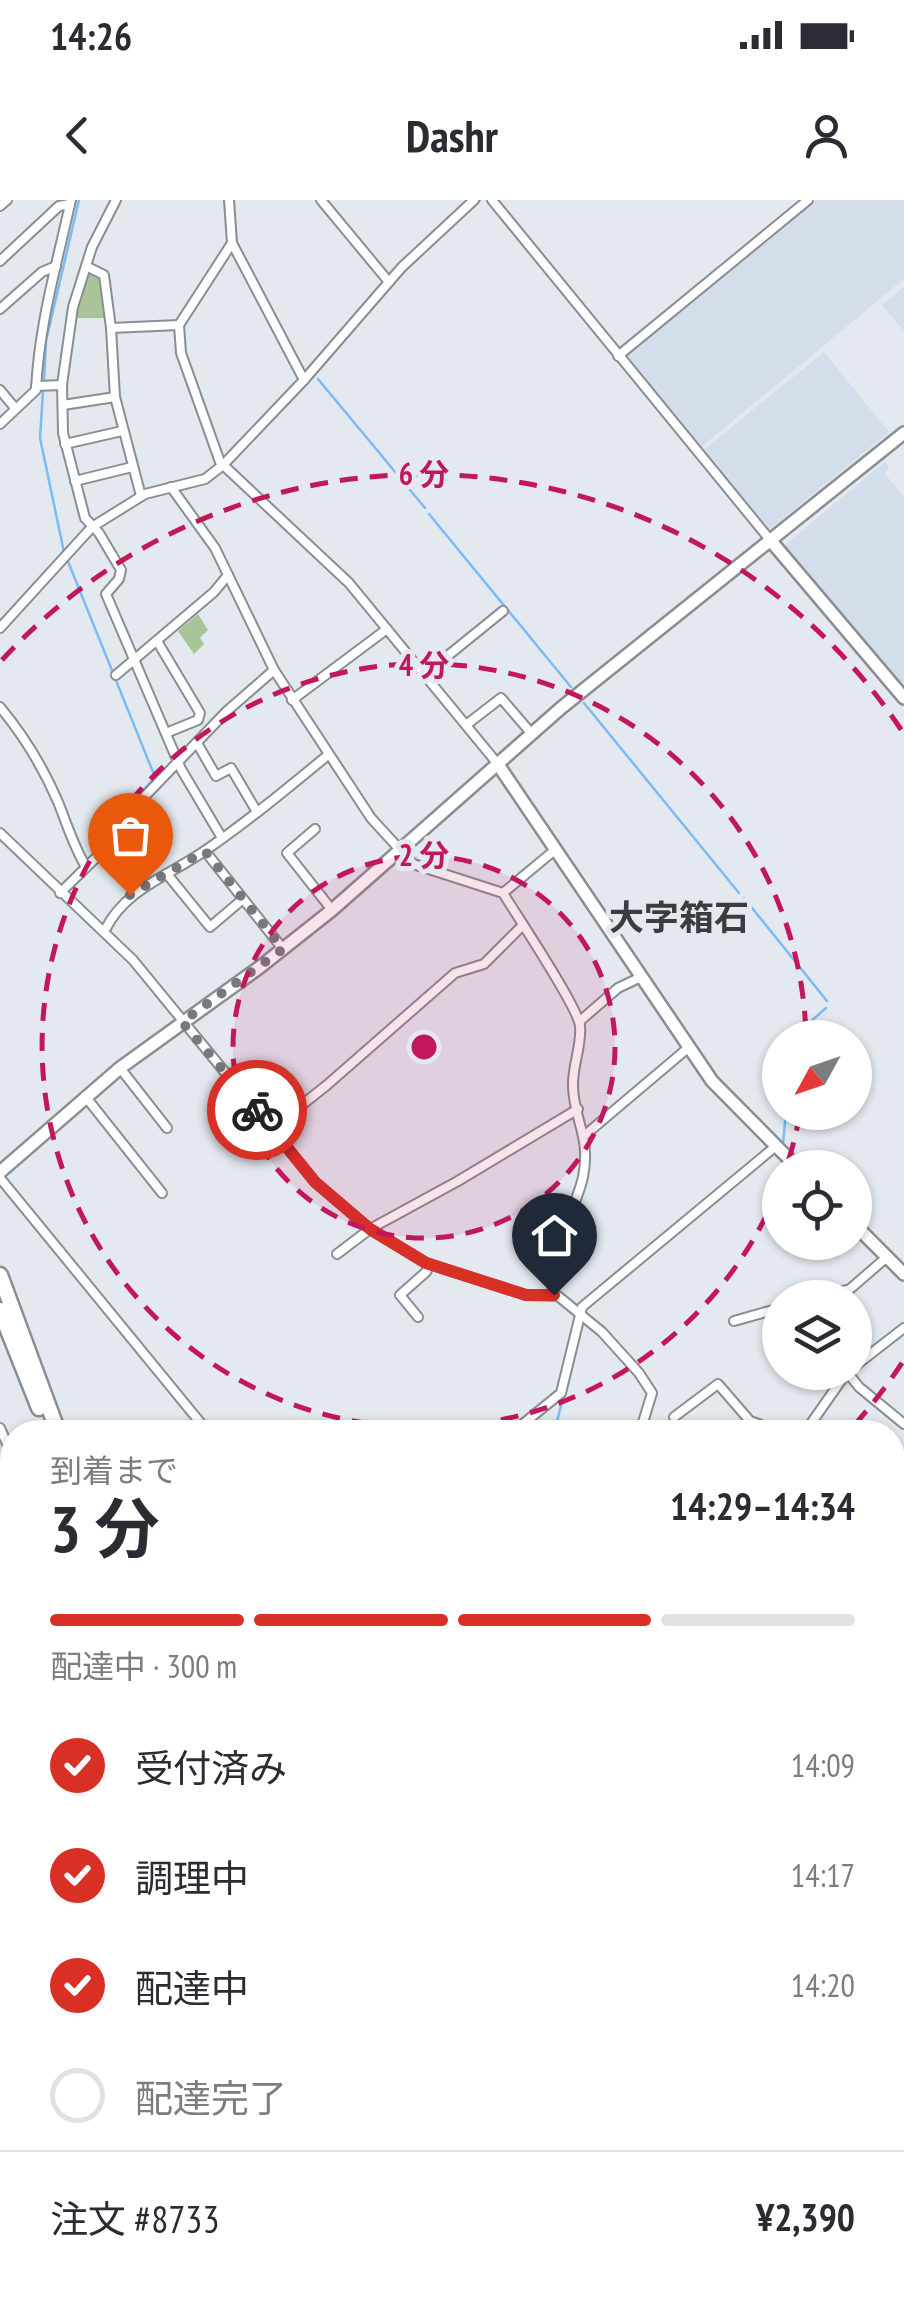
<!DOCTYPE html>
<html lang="ja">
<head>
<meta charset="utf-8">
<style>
  :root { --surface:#fff; --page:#f7f7f7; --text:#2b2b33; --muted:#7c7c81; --line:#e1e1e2; --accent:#d93025 }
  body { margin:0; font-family:"PT Sans Narrow","Noto Sans JP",sans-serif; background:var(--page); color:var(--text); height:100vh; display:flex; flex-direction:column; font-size:38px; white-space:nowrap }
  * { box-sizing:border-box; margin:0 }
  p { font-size:32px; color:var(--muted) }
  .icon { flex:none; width:55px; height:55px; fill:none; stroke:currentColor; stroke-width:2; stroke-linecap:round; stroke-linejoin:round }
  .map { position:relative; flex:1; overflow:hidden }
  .drawer { position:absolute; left:0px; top:1220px; width:905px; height:882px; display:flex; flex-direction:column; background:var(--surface); border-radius:40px 40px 0 0; box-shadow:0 2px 8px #0004 }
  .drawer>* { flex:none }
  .needle { width:65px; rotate:230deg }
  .fabs { position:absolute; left:762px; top:820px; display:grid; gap:20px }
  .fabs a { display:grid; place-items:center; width:110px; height:110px; border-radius:50%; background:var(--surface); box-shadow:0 2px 8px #0004; font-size:50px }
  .pin { position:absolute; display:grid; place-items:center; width:85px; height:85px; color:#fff; margin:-102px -42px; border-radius:50% 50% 50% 0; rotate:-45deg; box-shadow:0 0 10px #0007 }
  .pin .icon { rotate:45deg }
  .courier { position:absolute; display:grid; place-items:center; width:100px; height:100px; margin:-50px; border:8px solid #d93025; border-radius:50%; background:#fff; color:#222; box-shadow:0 2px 12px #0007 }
  .head em { font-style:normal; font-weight:700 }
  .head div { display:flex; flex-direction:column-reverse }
  .head { display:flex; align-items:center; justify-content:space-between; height:170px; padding:0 50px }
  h1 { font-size:65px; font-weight:700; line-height:75px }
  .bar { display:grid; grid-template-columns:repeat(4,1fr); gap:15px 10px; align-content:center; height:120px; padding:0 50px }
  .bar i { height:12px; border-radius:8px; background:var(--line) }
  .bar .active { background:var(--accent) }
  .bar p { grid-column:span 4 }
  .line { display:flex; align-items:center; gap:25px; padding:0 50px; border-top:2px solid var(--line) }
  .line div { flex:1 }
  ol { padding:0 50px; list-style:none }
  li { display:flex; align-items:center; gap:30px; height:110px }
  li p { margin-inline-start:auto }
  li .icon { padding:10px; border-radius:50%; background:var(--accent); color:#fff; stroke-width:4 }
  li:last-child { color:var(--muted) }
  li i { width:55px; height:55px; border:5px solid var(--line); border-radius:50% }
  .status { display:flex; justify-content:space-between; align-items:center; height:70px; padding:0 50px; background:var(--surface); direction:ltr }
  .status svg { height:28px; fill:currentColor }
  header { display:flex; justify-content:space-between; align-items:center; height:130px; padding:0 50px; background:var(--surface); font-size:45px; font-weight:700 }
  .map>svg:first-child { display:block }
</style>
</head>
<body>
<div class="status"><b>14:26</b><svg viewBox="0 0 49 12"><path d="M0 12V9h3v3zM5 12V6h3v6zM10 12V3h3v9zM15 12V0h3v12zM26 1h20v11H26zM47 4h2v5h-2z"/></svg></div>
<header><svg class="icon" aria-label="back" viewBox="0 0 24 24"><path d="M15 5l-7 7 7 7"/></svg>Dashr<svg class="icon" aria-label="person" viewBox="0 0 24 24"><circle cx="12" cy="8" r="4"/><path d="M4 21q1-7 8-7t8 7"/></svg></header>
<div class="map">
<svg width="904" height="2102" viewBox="0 0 904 2102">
  <rect width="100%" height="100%" fill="#e4e9ef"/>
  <g fill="#d3deea">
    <polygon points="816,0 904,0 904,79 700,248 624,156"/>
    <polygon points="904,87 904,131 882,105"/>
    <polygon points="824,152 889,232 766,332 701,252"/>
    <polygon points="885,262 889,268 885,274 904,297 904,487 786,350 786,344"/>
  </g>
  <g fill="#aac49a">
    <polygon points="95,72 100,78 106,118 76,118 86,76"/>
    <polygon points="198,414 208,430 200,438 204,444 194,454 178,431"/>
    <polygon points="0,1712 12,1743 12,1885 0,1847"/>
    <polygon points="47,2090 106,2090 110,2102 49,2102"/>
  </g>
  <polygon fill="#7bbbf6" points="0,1847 12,1885 12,2090 47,2090 49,2102 0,2102"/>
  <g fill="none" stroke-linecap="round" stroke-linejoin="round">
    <g stroke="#7bbbf6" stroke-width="2.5">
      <polyline points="317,172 404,71 480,0"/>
      <polyline points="318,179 425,308"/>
      <polyline points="44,183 46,141 79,0"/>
      <polyline points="43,191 40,238 64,352"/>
      <polyline points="429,314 571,487"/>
      <polyline points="584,503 739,693"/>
      <polyline points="63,684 107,640 123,613 155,577 67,359"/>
      <polyline points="744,698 827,801"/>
      <polyline points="792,838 826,808"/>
      <polyline points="783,943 786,912"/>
      <polyline points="709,1007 774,953"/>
      <polyline points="554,1232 564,1195"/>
      <polyline points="436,2090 443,2102"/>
    </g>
    <defs>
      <g id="street">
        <polyline points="116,0 92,47 73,107 62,185 63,233 85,318 99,333 121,370 119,379 106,394 181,569 222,638"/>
        <polyline points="229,0 232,43 304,180"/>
        <polyline points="321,0 389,82"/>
        <polyline points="492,0 771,341"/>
        <polyline points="0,6 7,0"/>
        <polyline points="232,43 179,125 181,153 220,262 349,383 497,563"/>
        <polyline points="0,61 59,6 70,4"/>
        <polyline points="86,66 104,75 111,128 115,197 141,296"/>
        <polyline points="0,109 42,72 56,66"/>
        <polyline points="111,128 179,125"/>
        <polyline points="618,156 808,0"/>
        <polyline points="36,186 62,185"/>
        <polyline points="0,190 15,208"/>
        <polyline points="63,205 115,197"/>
        <path d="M0 224 36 190C39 125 57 63 71 0"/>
        <polyline points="65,244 122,231"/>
        <polyline points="75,281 132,267"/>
        <path d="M171 287 215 348 274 470 371 618 413 664 503 693C517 716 578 807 580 826 582 846 572 866 573 887 574 920 591 937 583 977 574 1017 544 1053 554 1095"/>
        <polyline points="0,428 92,327 145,294 205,279 223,265 304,180 402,67 474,0"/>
        <polyline points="157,441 200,513 198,520 166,533"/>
        <polyline points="116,475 214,392 228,375"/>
        <polyline points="424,475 503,411"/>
        <polyline points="292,500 387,429"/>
        <path d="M0 507C24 536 43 567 58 602 67 624 73 645 86 667"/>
        <polyline points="466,525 501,498 531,533"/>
        <polyline points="197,543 216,576 231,568 257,612"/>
        <polyline points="315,629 287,653 332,710"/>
        <polyline points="0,633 133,760 315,982 370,1029 426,1063 526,1095 558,1096 602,1132 639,1173 652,1193 640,1232"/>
        <polyline points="205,651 283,749"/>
        <polyline points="167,674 210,727 243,699"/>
        <polyline points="60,693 112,642 132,609 147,594 227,511 274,470"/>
        <polyline points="503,693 556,649"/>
        <path d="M105 730C126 688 169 676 206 650 248 621 288 588 328 555"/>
        <polyline points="580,821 618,788 641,777"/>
        <polyline points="120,868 167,928"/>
        <polyline points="85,896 162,993"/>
        <polyline points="269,925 293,912 327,885 455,773 484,764 522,726"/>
        <polyline points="585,935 688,848"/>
        <polyline points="0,978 208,1232"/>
        <polyline points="337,1054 370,1029 458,981 578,909"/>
        <polyline points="819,1098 850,1089 887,1057"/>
        <polyline points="418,1117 400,1095 426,1072 430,1064"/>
        <polyline points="734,1121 780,1108"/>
        <polyline points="855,1166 904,1128"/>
        <polyline points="674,1217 718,1184 750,1221 781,1232"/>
        <polyline points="0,1228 12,1255"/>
        <polyline points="513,1232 561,1193 582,1107 776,946"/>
        <polyline points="740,1232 750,1221"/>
        <polyline points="805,1232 847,1172 859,1187 904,1224"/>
        <polyline points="892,1286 904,1277"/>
        <polyline points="0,1398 12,1386"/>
        <polyline points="0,1490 12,1484"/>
        <polyline points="0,1564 12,1556"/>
        <polyline points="0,1572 12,1607"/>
        <polyline points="892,1572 904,1565"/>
        <polyline points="892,1585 904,1607"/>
        <polyline points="892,1642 895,1648"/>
        <polyline points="892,1702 904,1700"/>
        <polyline points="892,1745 904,1770"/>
        <polyline points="892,1990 904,1980"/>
        <polyline points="892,2060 904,2078"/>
        <polyline points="140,2090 144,2102"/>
        <polyline points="178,2090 183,2102"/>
        <polyline points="229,2090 234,2102"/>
        <polyline points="323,2090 330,2102"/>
        <polyline points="431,2090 438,2102"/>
        <polyline points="640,2090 650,2101"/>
        <polyline points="258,2102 273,2090"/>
        <polyline points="367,2102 380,2091"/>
      </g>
      <g id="secondary">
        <polyline points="771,341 904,498"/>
        <polyline points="497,563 712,881 798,968"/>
        <polyline points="0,972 120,868 260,767 332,710 561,508 904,233"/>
        <polyline points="855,1025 904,1074"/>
        <polyline points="716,2090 726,2102"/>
      </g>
      <g id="highway">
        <polyline points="0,1075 58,1232"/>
        <polyline points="0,1110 39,1208"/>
        <polyline points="452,2090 458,2102"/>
        <polyline points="465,2090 472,2102"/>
      </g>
    </defs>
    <use href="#street" stroke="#898e93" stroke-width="12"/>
    <use href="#secondary" stroke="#898e93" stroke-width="16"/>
    <use href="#highway" stroke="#898e93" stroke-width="19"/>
    <use href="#street" stroke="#fff" stroke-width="8"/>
    <use href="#secondary" stroke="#fff" stroke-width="11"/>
    <use href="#highway" stroke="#fff" stroke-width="14"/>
  </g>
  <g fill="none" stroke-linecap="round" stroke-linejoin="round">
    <polyline stroke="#76797d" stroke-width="10" stroke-dasharray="0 18" points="130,695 205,651 283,749 182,822 257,910"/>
    <polyline stroke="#d93025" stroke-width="12" points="257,910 315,982 370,1029 426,1063 526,1095 554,1095"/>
  </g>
  <circle cx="424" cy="847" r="191" fill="#c2185b" fill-opacity=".12"/>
  <g fill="none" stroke="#c2185b" stroke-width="5" stroke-dasharray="18 12">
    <circle cx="424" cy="847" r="191"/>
    <path d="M800 913A382 382 0 0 1 787 965M779 987A382 382 0 1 1 806 837"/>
    <path d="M902 1163A573 573 0 0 1 850 1230M2 460A573 573 0 0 1 902 531"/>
  </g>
  <g text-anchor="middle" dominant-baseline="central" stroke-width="10" stroke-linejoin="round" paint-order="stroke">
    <g font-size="35" font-weight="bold" fill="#3a3c3f" stroke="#e4e9ef">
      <text x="679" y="717">大字箱石</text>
    </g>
  </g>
  <circle cx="424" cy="847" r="15" fill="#c2185b" stroke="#e4e9ef" stroke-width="5"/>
  <g font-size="30" text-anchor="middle" font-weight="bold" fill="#c2185b" stroke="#e4e9ef" stroke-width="10" stroke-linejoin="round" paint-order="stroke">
    <text x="424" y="285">6 分</text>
    <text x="424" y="476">4 分</text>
    <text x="424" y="666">2 分</text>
  </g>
</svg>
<div class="fabs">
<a><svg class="needle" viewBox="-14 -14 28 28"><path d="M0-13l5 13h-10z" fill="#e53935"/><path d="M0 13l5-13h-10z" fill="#7c7c81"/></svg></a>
<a><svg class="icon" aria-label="locate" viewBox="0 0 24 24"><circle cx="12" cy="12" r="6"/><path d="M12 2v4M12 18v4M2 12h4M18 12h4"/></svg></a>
<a><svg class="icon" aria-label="layers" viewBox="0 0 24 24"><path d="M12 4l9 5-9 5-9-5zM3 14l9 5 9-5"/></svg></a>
</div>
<div class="pin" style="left:130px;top:695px;background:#ea580c"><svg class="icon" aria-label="bag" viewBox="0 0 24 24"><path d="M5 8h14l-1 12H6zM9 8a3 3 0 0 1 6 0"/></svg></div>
<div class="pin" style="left:554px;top:1095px;background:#1f2937"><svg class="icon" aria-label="home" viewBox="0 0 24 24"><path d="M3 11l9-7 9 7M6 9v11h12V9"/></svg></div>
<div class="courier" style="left:257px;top:910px"><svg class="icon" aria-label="bike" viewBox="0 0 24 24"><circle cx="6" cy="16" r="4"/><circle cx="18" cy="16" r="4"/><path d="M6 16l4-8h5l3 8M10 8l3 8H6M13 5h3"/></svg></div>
<section class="drawer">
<div class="head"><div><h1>3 分</h1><p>到着まで</p></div><em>14:29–14:34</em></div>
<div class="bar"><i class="active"></i><i class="active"></i><i class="active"></i><i></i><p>配達中 · 300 m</p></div>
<ol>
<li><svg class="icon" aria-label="check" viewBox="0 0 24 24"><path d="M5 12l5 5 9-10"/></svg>受付済み<p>14:09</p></li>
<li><svg class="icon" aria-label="check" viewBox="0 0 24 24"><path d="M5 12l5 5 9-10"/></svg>調理中<p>14:17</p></li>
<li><svg class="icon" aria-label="check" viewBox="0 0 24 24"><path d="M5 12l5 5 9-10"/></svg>配達中<p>14:20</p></li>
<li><i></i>配達完了</li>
</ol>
<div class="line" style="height:130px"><div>注文 #8733</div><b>¥2,390</b></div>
</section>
</div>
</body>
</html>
